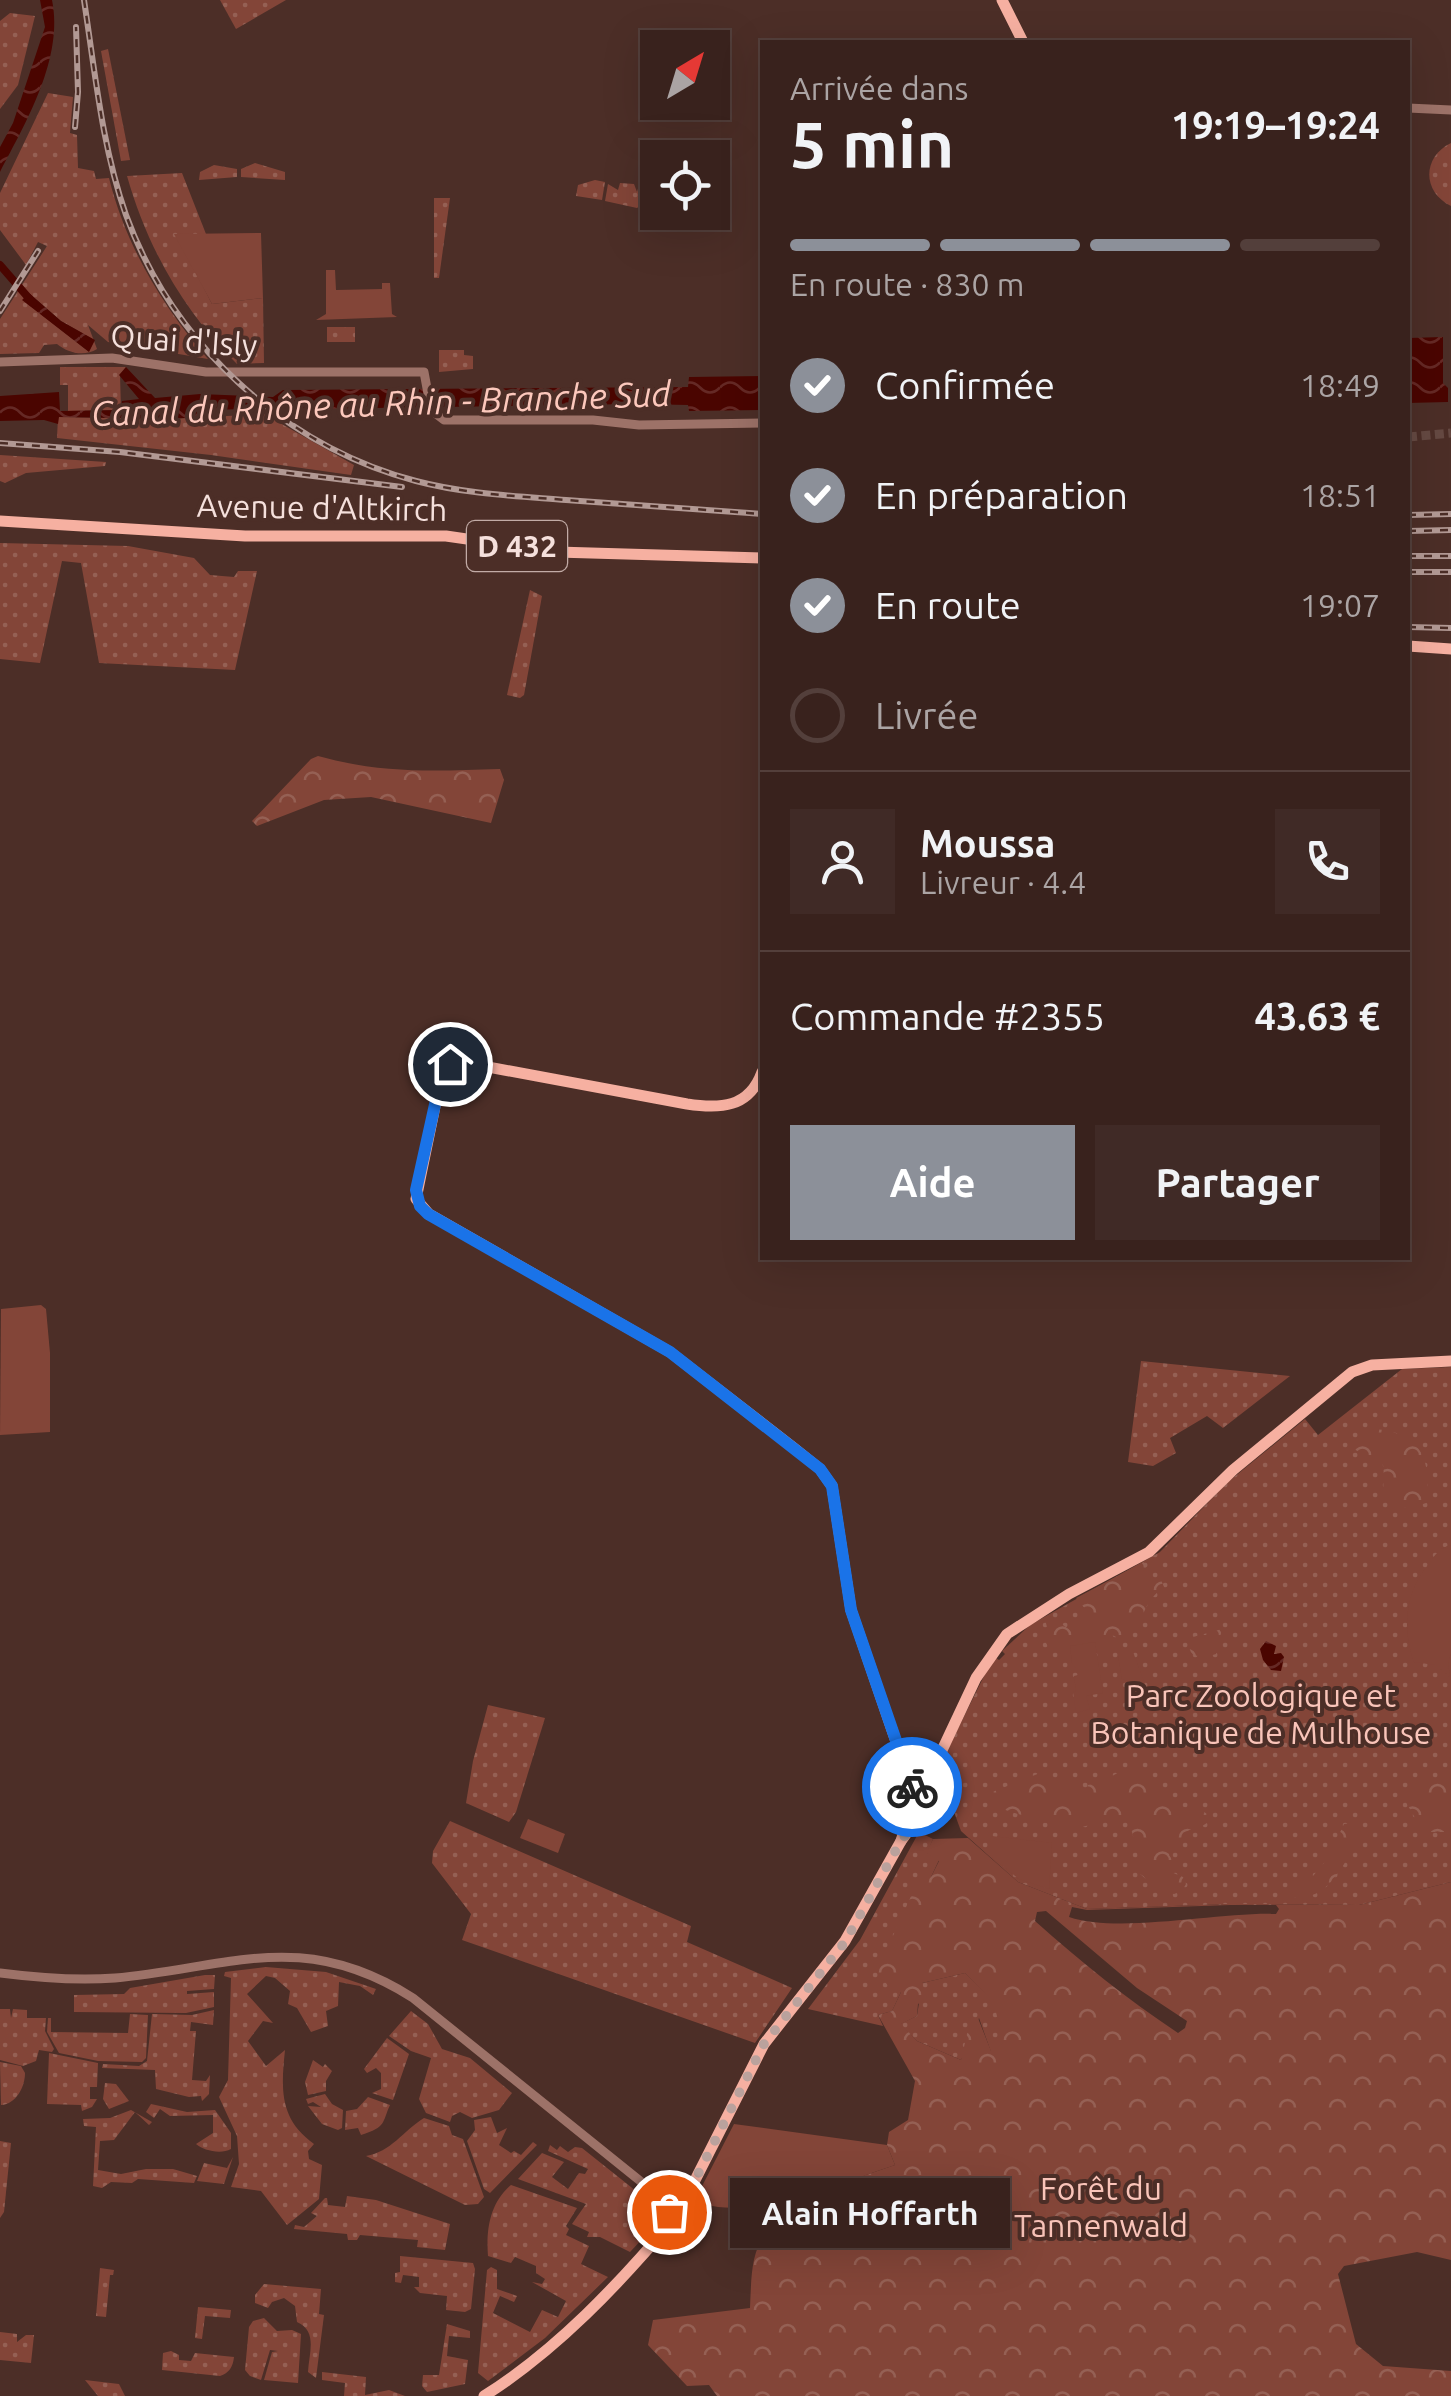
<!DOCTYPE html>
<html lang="fr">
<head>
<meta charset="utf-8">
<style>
  :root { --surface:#39221d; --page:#402a26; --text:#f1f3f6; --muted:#aba4a4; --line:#533f3b; --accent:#8c9099 }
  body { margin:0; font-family:Ubuntu,sans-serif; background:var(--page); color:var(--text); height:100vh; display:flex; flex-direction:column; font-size:38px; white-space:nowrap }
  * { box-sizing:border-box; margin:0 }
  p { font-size:32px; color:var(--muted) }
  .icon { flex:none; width:55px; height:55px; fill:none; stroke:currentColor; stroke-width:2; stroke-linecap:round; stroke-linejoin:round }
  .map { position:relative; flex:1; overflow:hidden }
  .details { position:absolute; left:760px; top:40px; width:650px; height:1220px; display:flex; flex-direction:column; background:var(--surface); border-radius:0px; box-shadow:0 10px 40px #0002,0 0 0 2px var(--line) }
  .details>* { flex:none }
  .needle { width:65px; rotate:38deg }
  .fabs { position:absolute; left:640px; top:30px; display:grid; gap:20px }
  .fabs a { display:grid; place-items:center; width:90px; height:90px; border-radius:0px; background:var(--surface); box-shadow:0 10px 40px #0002,0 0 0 2px var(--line); font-size:50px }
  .pin { position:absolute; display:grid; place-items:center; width:85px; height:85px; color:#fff; margin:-42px; border:5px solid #fff; border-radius:50%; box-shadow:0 2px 10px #0007 }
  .courier { position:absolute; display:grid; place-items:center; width:100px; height:100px; margin:-50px; border:8px solid #1a73e8; border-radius:50%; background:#fff; color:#222; box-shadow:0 2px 12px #0007 }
  .bubble { position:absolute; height:70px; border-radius:0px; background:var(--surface); box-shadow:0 10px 40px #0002,0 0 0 2px var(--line); font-size:32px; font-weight:700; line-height:70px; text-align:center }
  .overview em { font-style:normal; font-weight:700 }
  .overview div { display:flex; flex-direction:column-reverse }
  .overview { display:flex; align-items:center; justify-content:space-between; height:170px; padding:0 30px }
  h1 { font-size:65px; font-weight:700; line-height:75px }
  .bar { display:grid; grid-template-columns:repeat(4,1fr); gap:15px 10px; align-content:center; height:120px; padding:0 30px }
  .bar i { height:12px; border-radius:8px; background:var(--line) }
  .bar .active { background:var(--accent) }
  .bar p { grid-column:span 4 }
  .line { display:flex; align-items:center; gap:25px; padding:0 30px; border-top:2px solid var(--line) }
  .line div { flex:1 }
  .round { display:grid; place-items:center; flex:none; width:105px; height:105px; border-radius:0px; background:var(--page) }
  ol { padding:0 30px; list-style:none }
  li { display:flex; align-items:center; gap:30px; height:110px }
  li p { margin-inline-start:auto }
  li .icon { padding:10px; border-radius:50%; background:var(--accent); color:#fff; stroke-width:4 }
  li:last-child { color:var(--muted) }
  li i { width:55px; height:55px; border:5px solid var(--line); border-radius:50% }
  .primary-button { display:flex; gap:20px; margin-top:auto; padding:20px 30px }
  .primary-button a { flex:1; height:115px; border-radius:0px; background:var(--accent); color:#fff; font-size:40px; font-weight:700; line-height:115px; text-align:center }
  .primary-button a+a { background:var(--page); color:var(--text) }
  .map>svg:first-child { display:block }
</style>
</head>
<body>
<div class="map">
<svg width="1451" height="2396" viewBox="0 0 1451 2396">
  <defs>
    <pattern id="grass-dots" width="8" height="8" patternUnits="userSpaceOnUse" patternTransform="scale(2.5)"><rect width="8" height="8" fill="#834538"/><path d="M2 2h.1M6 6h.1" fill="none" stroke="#956054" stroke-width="1.8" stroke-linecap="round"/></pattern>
    <pattern id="forest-crowns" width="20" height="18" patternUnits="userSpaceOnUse" patternTransform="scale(2.5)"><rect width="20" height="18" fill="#834538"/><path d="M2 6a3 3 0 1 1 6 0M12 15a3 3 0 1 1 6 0" fill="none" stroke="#956054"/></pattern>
    <pattern id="water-waves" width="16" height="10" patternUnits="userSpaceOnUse" patternTransform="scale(2.5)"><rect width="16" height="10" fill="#4a0500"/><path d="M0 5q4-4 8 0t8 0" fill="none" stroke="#652925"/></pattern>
  </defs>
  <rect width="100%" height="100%" fill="#4c2e27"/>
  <g fill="url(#grass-dots)" fill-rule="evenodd">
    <polygon points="220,0 286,0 236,29"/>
    <polygon points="10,13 35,16 18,85 0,109 0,21"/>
    <polygon points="108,49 130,160 121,161 101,51"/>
    <path d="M48 93 73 97 70 133 77 135 78 168 94 171 96 179 109 178C126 246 162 306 208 359L108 342 88 325 97 349C84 357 68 353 57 344L44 345 39 353 0 354V319L47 246 38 242 26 265 0 230V193ZM30 294 61 321 94 340 88 351 23 300Z"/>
    <path d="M1451 143V206C1422 192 1422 157 1451 143Z"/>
    <polygon points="255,163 285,172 285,180 241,177 241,169"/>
    <polygon points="214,165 237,169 237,177 199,180 200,172"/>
    <path d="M182 173 206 234H176L212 304 263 298 264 363 237 364C184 312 147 247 127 176Z"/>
    <polygon points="595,180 605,182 602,200 576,196 578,185"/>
    <polygon points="620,183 634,184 637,192 639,185 650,186 648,199 637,208 605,201 608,184 618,190"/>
    <polygon points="434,198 450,198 439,278 434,278"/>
    <rect x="327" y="327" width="28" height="15"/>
    <polygon points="439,350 464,350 464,355 473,356 473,369 439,372"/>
    <polygon points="60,367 126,367 120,375 121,410 68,411 68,385 60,385"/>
    <polygon points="264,414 354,465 351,475 211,455 57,438 58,417 170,419"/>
    <polygon points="0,455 106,462 105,466 26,473 5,483 0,481"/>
    <polygon points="0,543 128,546 194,558 210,575 234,577 238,571 257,571 235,670 99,663 81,563 62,561 40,663 0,659"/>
    <polygon points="530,590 542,596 524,695 520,698 507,695"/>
    <polygon points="1141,1361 1290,1376 1223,1428 1207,1416 1170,1438 1176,1453 1153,1466 1128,1462"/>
    <polygon points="1451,1367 1451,1882 1359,1905 1230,1904 1087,1909 1018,1882 961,1831 954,1812 955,1805 934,1799 931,1783 988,1668 996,1658 999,1660 1005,1654 1002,1651 1030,1625 1160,1552 1228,1482 1305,1419 1318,1435 1402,1369"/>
    <polygon points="488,1705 545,1718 516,1812 509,1822 466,1803 473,1761"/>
    <polygon points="450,1821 691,1926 687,1942 792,1988 755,2043 462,1940 471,1914 432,1863 433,1851"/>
    <polygon points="919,1832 933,1839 927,1853 939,1860 931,1877 901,1992 892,2011 878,2015 883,2026 808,2009 860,1940"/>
    <path d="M266 1967 326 1972 376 1989 373 1995 360 1986 339 1982 338 2006 326 2011 328 2026 311 2032 297 2008 288 2004 290 1991 275 1978 266 1976 247 1994 273 2023 263 2021 248 2041 266 2066 285 2050C281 2089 279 2119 314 2144L308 2151 309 2159 322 2165 319 2199 287 2225 261 2191 231 2187 239 2164 237 2136 219 2097 228 2080 231 1978 224 1976 225 1972Z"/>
    <polygon points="965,1973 995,2003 1004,2043 991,2052 979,2018 961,2060 917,2041 900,2024 917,2016 922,1983"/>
    <polygon points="205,1975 215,1975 214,1989 187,1991 187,1994 214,1992 214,2007 186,2013 74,2012 74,1995 124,1994 130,1988"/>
    <polygon points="0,2009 10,2009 11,2018 13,2009 27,2010 27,2018 46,2018 45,2031 54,2049 52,2052 39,2050 36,2061 23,2066 0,2060"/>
    <polygon points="214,2010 213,2025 191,2022 190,2031 196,2031 192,2080 206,2081 210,2075 209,2094 202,2101 201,2096 189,2097 156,2089 155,2070 102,2068 103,2064 139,2066 147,2061 152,2014 192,2015"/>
    <polygon points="411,2011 428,2024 442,2049 470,2058 512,2093 499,2110 472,2118 460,2112 452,2116 450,2122 426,2113 419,2099 431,2058 411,2051 389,2036"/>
    <polygon points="130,2014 148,2015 146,2058 142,2062 98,2061 59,2053 47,2032 48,2018 51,2018 51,2032 128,2033"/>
    <polygon points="387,2038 409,2054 393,2100 372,2093 381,2089 381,2073 376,2068 367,2073 364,2069"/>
    <polygon points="49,2053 98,2063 97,2087 90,2087 90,2099 97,2099 92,2107 82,2111 81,2105 47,2104"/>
    <polygon points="313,2060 323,2067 325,2064 332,2071 326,2081 326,2091 308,2095 305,2082"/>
    <path d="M0 2062 21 2066 25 2073C25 2087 16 2104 1 2105Z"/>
    <polygon points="105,2083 116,2084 129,2101 109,2109 103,2099"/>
    <polygon points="325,2094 332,2104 343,2110 342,2128 338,2130 322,2124 308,2106 321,2107 313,2102 308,2104 306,2099"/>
    <path d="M368 2097 390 2105C382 2122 387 2127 361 2135L358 2128 345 2130 346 2111 357 2109Z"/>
    <path d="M151 2104 187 2112 215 2110 231 2133V2149C220 2155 203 2150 196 2144L213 2133V2115L170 2116 160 2109 154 2118 146 2112Z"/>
    <polygon points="131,2110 152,2122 149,2125 135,2112 114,2140 100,2141 98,2170 121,2174 146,2169 173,2169 197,2176 194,2183 138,2179 132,2183 111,2182 102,2188 93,2186 96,2127 84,2126 83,2119 110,2118"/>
    <polygon points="491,2117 497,2133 507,2128 499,2145 511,2153 514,2151 521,2155 533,2142 537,2145 490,2193 484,2189 467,2141 475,2130 474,2120"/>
    <path d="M424 2118 449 2126 452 2135 463 2139 484 2197 478 2204 465 2205 366 2156C391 2152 403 2131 424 2118Z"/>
    <polygon points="0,2141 11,2143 4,2212 0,2218"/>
    <polygon points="550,2145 557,2150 560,2146 568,2152 575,2147 582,2148 641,2195 634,2198 627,2213 636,2218 633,2224 647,2234 630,2252 600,2237 587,2237 589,2232 572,2224 586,2204 518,2179 542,2153 564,2162 552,2177 568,2189 579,2173 585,2174 588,2169 548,2151"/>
    <polygon points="233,2157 224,2184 197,2181 204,2163 227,2168"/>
    <path d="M511 2185 577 2208 566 2226 569 2229 566 2235 589 2246 581 2264 608 2277 545 2338 488 2381 478 2373 487 2270 491 2267 497 2270V2289L517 2296 514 2302 500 2296 493 2313 530 2332 542 2310 558 2317 566 2301 532 2282 542 2284 545 2279 536 2273V2266L515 2257 511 2263 488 2256C486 2229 490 2203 511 2185Z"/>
    <polygon points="347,2196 376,2200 450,2224 445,2250 417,2247 418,2240 360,2235 357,2240 348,2240 347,2234 294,2229 295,2225 304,2227 317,2216 311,2213 325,2198 327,2198 328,2205 345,2207"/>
    <polygon points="400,2256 473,2263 475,2269 471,2309 465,2312 446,2310 447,2296 420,2293 414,2287 419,2287 419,2277 403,2275 401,2283 395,2282 395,2273 400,2272"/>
    <polygon points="100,2268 114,2270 113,2275 110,2275 106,2317 96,2316"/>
    <path d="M264 2284 321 2289 319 2314 324 2315 316 2378 308 2372C309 2353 318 2331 297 2322L295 2306 284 2298 272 2302 268 2308 255 2303V2295Z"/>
    <polygon points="198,2307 231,2310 230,2318 205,2316 202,2339 195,2338"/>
    <polygon points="264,2318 277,2331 292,2330 301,2334 298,2383 264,2380 272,2352 278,2351 270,2350 261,2380 250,2376 245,2370 249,2327 253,2321"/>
    <polygon points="447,2324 470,2331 470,2338 449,2336 447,2356 468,2360 465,2384 427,2392 422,2386 423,2375 439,2375"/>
    <polygon points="0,2332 17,2334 17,2342 26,2335 34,2335 31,2363 0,2360"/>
    <path d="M171 2351 179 2355V2360L191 2361 195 2353 234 2357C233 2367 229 2373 220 2376L162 2370 163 2353Z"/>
    <polygon points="322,2372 366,2377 365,2395 389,2390 405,2396 344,2396 345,2383 322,2380"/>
    <polygon points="85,2380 119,2384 125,2396 98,2396"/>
  </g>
  <g fill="url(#forest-crowns)" fill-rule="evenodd">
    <path d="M318 756C382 774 434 771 500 769L504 780 491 823 371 797 324 800 257 826 252 821 311 759Z"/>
    <path d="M1375 1429C1422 1433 1432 1460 1426 1503L1410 1508 1400 1507 1394 1498 1385 1496C1381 1483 1386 1473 1382 1461 1376 1461 1357 1451 1352 1448L1353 1443Z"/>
    <path d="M1144 1562 1152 1582 1161 1580 1164 1587C1140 1603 1144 1628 1124 1641L1112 1635 1109 1629 1105 1636 1110 1648 1097 1652 1095 1643 1051 1652 1045 1641 1049 1636 1046 1623 1053 1618 1070 1630 1079 1629 1089 1613 1076 1598Z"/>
    <polygon points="1222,1629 1216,1654 1206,1657 1192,1655 1186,1639"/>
    <path d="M1138 1763C1152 1774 1155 1790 1169 1801 1182 1811 1203 1806 1213 1819L1196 1830 1194 1828 1183 1833 1182 1843 1175 1846 1169 1855 1173 1861 1171 1872 1183 1877 1186 1884 1182 1891 1174 1894 1156 1888 1130 1865 1138 1856 1128 1816 1069 1830 996 1807 990 1793 1045 1771 1050 1780 1061 1776 1082 1798 1088 1785C1108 1782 1120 1769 1138 1763Z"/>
    <polygon points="1451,1779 1451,1832 1423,1832 1403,1797 1406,1788 1414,1783"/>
    <path d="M1353 1823 1362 1829C1345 1863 1327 1911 1280 1894L1313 1876 1328 1858 1344 1824Z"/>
    <path d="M968 1838 1018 1882 1087 1909 1230 1904 1359 1905 1451 1882V2260L1417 2252 1344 2266 1338 2274 1356 2344 1383 2366 1451 2371V2396H717L709 2385 687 2386 648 2345 653 2320 750 2308C752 2264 750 2229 799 2210L798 2198 895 2165 887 2145 889 2132 908 2120 915 2081 878 2015 892 2011 901 1992 889 1987 877 1971 917 1883 931 1877 939 1861 926 1853 933 1839ZM1230 1905H1276L1279 1909 1276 1914C1219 1912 1119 1934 1069 1917L1072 1907 1087 1910ZM1046 1911 1137 1988 1187 2021 1185 2028 1178 2033C1127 1999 1081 1962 1035 1921L1037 1912ZM965 1973 994 2003 1003 2043 991 2051 978 2018 970 2021 961 2060 917 2041 901 2024 917 2016 918 2004 926 1999 922 1983Z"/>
  </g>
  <g fill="#834538">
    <polygon points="261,233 263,298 212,304 174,234"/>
    <polygon points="326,270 335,270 336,290 382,289 382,283 390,283 392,314 397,317 316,320 326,314"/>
    <polygon points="41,1305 46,1309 50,1353 50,1432 0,1435 1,1309"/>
    <path d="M1451 1545V1654L1448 1662 1450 1677 1435 1665 1414 1662C1402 1628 1405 1593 1428 1565 1435 1555 1439 1548 1451 1545Z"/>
    <polygon points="1095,1642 1103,1693 1086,1696 1090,1709 1076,1713 1073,1692 1076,1691 1074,1676 1078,1675 1078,1671 1072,1663 1070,1646"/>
    <polygon points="1132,1649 1146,1687 1146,1688 1122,1679 1118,1656"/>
    <polygon points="528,1819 565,1834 558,1853 520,1838"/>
    <polygon points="991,1836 1052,1843 1049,1889 1019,1879 991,1857"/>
    <path d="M734 2124 887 2145 895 2165C847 2181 754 2220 705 2204L699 2192Z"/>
  </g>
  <g fill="url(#water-waves)">
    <path d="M40 0H52C64 58 26 122 0 172V147L13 123 45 27Z"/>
    <polygon points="29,293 61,321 95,340 89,352 22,300"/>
    <polygon points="1443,337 1443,383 1448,388 1448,402 1408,403 1408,338"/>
    <polygon points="126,367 155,398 200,394 273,397 283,390 688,387 689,377 762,376 762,410 689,411 688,405 635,404 308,409 281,403 248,409 206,410 196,417 170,419 59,417 58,424 44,420 0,421 0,396 59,392 60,411 121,410 122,401 139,399 119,375"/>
    <polygon points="1266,1641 1276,1646 1274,1654 1281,1653 1284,1657 1281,1671 1271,1670 1263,1660 1260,1649"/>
  </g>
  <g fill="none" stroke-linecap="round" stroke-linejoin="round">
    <polyline stroke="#4a0500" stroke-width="8" points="0,265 33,303"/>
    <polyline stroke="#654942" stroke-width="9" stroke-dasharray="9 4.5" stroke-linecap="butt" points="1408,437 1451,433"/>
    <g stroke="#9d7268" stroke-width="9">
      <polyline points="1408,108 1451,110"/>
      <polyline points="0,362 112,358 206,372 424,372 431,410 444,420 593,420 639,425 762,423"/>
      <path d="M0 1973C39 1978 77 1981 115 1978 232 1967 303 1928 413 1998L670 2205"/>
    </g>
    <g stroke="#f6b0a1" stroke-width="11">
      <polyline points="1002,0 1023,42"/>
      <polyline points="0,521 245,536 446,536 557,552 762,558"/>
      <polyline points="1408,646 1451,649"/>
      <path d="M762 1072C749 1108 720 1109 687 1104L456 1061 449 1064 440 1082 416 1199 429 1214 670 1352 794 1448 820 1469 832 1486 851 1610 915 1797"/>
      <polyline points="920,1797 976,1678 1007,1634 1069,1594 1149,1552 1233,1470 1352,1372 1372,1365 1451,1361"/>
      <polyline points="913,1817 921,1818 928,1811 928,1804 920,1797"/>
      <polyline points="901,1841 909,1814 908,1802 915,1797"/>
      <polyline points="686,2198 764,2044 845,1941 901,1841 918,1818"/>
      <polyline points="674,2219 684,2221 692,2215 693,2206 686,2198"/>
      <path d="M674 2219C668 2213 667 2205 674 2199L686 2198"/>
      <path d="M484 2396C557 2350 619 2284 674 2219"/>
    </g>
    <defs>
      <g id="rail">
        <path d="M84 0C95 72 102 147 126 215 173 344 284 446 416 481 465 494 516 496 566 500 632 505 697 509 762 514"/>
        <polyline points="75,127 78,92 76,27"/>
        <polyline points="0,311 38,251"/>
        <polyline points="0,443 120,452 402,487"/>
        <polyline points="1408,515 1451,514"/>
        <polyline points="1408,531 1451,530"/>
        <polyline points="1408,556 1451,556"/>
        <polyline points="1408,572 1451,572"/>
        <polyline points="1408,627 1451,628"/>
      </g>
    </defs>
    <use href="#rail" stroke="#b29994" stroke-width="6"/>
    <use href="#rail" stroke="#4c2e27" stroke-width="2.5" stroke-dasharray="8" stroke-linecap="butt"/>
  </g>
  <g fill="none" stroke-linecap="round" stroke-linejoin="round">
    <polyline stroke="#baa29d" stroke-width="10" stroke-dasharray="0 18" points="669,2212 672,2201 686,2198 764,2044 845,1942 901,1841 918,1818 911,1816 908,1802 915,1796 912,1787"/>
    <polyline stroke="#1a73e8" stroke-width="12" points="450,1064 440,1082 416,1190 420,1206 428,1214 670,1352 820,1469 832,1486 851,1610 912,1787"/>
  </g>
  <g text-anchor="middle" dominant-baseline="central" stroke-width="8" stroke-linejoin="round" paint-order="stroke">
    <rect fill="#4c2e27" stroke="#c2aba6" stroke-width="2.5" x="467" y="521" width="100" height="50" rx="8"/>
    <g font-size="30" font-weight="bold" fill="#f5e0dc">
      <text x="517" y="546">D 432</text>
    </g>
    <g font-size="32" fill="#f5e0dc" stroke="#4c2e27">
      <text transform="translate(184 340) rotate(4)">Quai d'Isly</text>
      <text transform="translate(322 507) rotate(1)">Avenue d'Altkirch</text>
    </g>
    <g font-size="32" fill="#f9c4b9" stroke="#4c2e27">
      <text x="1261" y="1695">Parc Zoologique et<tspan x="1261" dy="37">Botanique de Mulhouse</tspan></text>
      <text x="1101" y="2188">Forêt du<tspan x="1101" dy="37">Tannenwald</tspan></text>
    </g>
    <g font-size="35" font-style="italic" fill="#fcc8bc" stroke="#4c2e27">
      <text transform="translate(381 403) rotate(-2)">Canal du Rhône au Rhin - Branche Sud</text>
    </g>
  </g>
</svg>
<div class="fabs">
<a><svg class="needle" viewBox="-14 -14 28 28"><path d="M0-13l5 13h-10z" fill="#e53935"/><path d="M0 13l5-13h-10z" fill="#aba4a4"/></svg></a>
<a><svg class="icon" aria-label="locate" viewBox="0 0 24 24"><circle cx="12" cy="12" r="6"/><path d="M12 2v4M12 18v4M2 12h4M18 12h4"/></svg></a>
</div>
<div class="pin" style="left:669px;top:2212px;background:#ea580c"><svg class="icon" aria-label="bag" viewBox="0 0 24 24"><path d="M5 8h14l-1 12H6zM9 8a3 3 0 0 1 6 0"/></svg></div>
<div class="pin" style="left:450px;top:1064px;background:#1f2937"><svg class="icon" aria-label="home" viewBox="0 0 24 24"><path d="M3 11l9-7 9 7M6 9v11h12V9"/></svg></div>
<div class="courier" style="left:912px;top:1787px"><svg class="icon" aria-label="bike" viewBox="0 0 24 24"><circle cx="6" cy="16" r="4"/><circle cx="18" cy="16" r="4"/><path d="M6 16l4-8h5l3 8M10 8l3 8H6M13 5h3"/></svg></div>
<div class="bubble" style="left:730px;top:2178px;width:280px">Alain Hoffarth</div>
<section class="details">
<div class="overview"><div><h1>5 min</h1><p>Arrivée dans</p></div><em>19:19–19:24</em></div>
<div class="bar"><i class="active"></i><i class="active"></i><i class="active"></i><i></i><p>En route · 830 m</p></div>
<ol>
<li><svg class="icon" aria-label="check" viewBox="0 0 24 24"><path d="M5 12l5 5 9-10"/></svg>Confirmée<p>18:49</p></li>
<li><svg class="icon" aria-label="check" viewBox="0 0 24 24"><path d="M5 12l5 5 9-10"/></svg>En préparation<p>18:51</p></li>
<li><svg class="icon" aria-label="check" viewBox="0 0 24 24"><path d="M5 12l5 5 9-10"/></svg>En route<p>19:07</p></li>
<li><i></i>Livrée</li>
</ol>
<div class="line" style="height:180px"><a class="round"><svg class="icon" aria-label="person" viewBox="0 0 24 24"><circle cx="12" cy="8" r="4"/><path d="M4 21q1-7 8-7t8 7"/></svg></a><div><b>Moussa</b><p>Livreur · 4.4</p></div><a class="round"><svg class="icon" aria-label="phone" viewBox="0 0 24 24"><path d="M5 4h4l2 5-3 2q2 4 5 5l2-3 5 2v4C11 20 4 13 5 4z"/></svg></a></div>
<div class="line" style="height:130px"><div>Commande #2355</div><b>43.63 €</b></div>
<div class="primary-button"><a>Aide</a><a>Partager</a></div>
</section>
</div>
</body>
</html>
